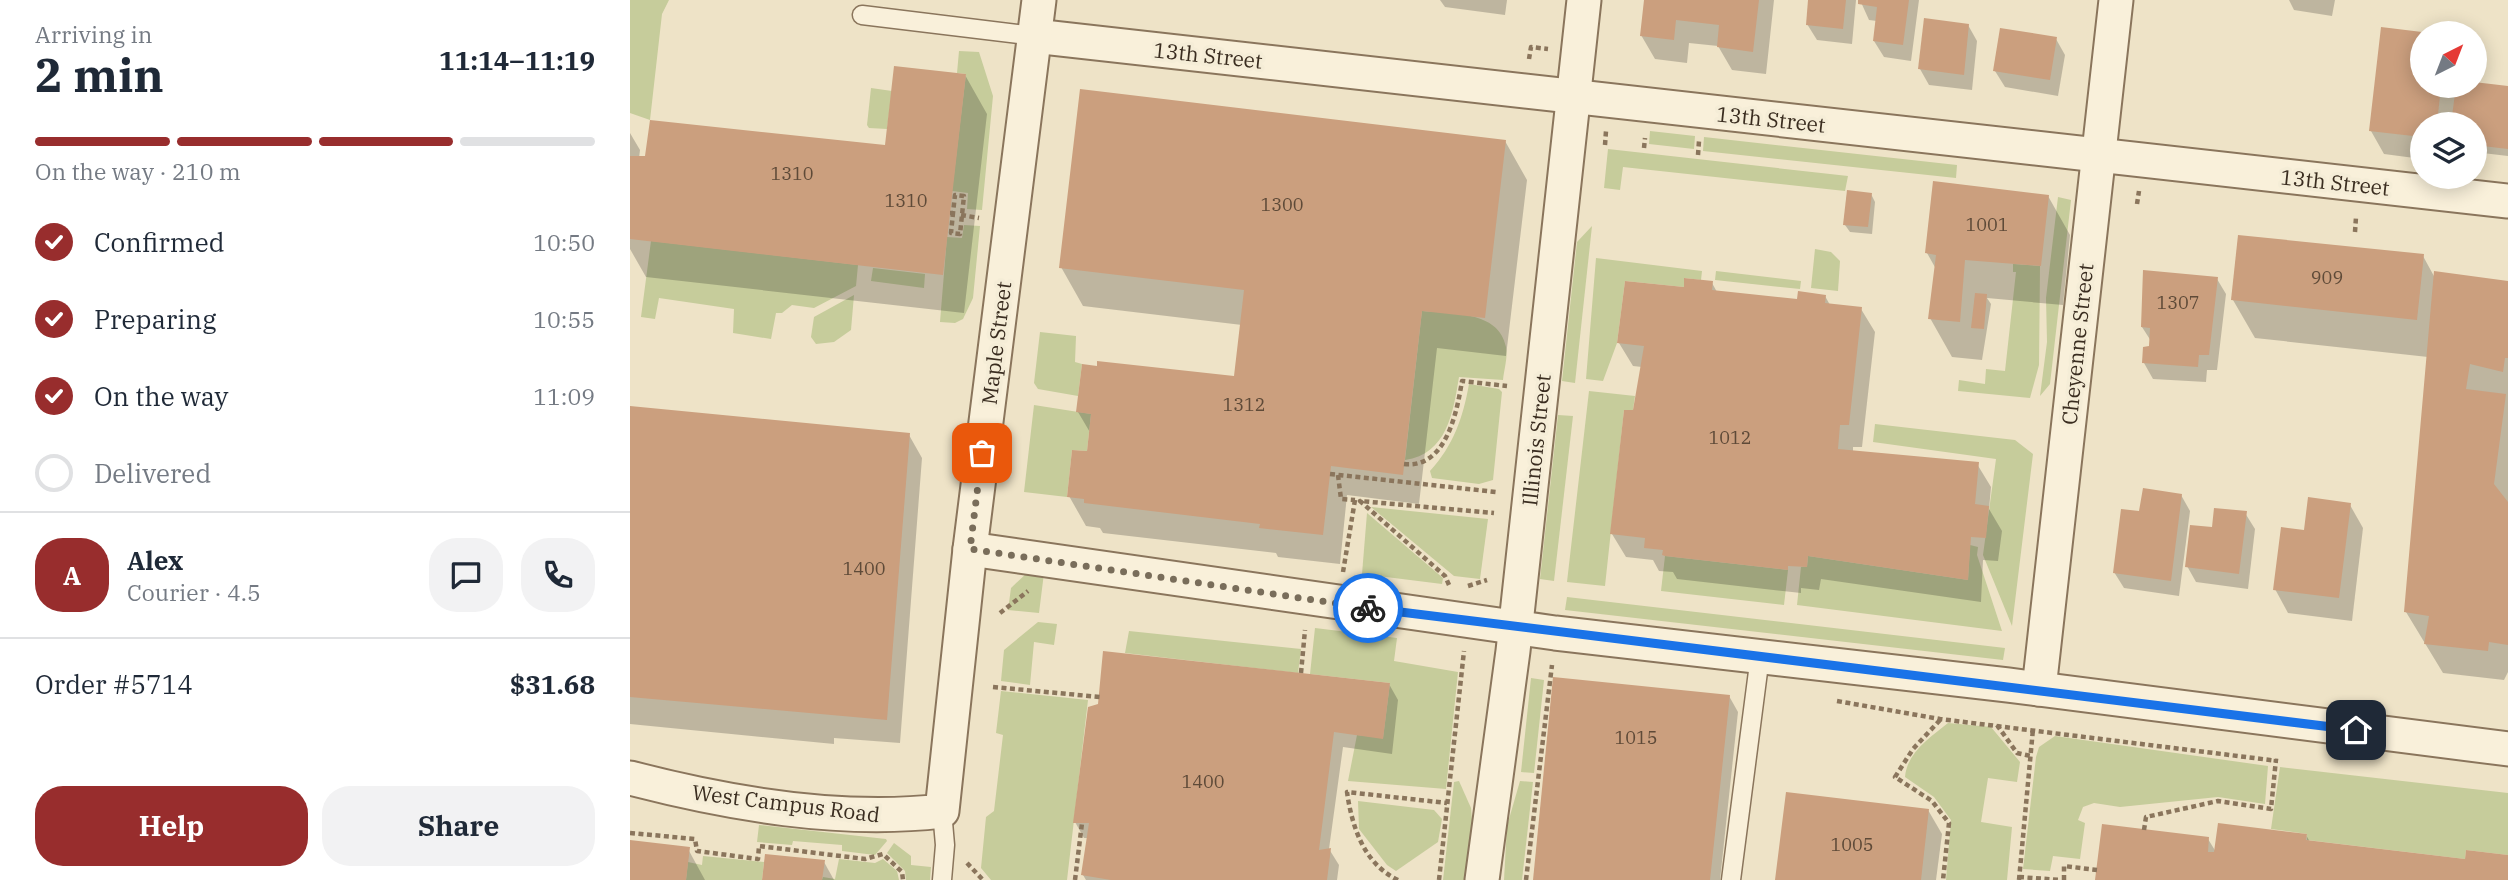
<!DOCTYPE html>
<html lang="en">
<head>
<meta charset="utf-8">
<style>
  :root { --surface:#fff; --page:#f2f2f3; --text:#1f2937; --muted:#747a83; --line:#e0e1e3; --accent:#982d2d }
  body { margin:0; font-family:"IBM Plex Serif",serif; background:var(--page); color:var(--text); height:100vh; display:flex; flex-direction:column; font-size:26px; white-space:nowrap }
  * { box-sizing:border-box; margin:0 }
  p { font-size:23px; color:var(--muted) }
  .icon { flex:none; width:38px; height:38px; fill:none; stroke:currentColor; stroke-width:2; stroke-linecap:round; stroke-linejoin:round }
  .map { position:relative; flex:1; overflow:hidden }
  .side { display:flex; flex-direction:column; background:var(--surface); width:630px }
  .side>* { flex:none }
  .needle { width:46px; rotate:42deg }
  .fabs { position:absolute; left:1780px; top:21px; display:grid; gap:14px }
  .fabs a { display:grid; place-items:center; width:77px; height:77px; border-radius:50%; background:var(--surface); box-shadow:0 4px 18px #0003; font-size:35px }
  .pin { position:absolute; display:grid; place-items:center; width:60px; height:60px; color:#fff; margin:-30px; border-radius:14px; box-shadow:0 4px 10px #0006 }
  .courier { position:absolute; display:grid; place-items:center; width:70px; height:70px; margin:-35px; border:5px solid #1a73e8; border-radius:50%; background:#fff; color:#222; box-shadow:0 2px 9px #0007 }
  .head em { font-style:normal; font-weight:800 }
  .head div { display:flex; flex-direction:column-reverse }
  .head { display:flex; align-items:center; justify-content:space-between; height:119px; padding:0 35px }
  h1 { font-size:46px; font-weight:800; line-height:52px }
  .bar { display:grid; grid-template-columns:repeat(4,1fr); gap:10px 7px; align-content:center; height:84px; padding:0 35px }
  .bar i { height:9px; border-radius:5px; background:var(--line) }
  .bar .current { background:var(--accent) }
  .bar p { grid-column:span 4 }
  .line { display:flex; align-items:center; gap:18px; padding:0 35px; border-top:2px solid var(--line) }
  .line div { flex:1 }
  .round { display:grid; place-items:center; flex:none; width:74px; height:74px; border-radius:28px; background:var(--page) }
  ol { padding:0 35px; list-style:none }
  li { display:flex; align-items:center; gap:21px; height:77px }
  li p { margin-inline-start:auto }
  li .icon { padding:7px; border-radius:50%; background:var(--accent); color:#fff; stroke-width:4 }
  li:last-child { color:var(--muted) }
  li i { width:38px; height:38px; border:4px solid var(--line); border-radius:50% }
  .button { display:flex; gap:14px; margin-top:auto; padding:14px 35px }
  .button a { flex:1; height:80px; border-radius:28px; background:var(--accent); color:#fff; font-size:28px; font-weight:800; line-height:80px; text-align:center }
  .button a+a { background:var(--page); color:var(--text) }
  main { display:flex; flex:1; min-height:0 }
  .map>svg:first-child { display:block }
</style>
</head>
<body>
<main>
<section class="side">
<div class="head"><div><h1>2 min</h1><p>Arriving in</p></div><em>11:14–11:19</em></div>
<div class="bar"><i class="current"></i><i class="current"></i><i class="current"></i><i></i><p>On the way · 210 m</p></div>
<ol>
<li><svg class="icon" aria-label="check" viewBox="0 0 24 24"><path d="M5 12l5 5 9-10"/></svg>Confirmed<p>10:50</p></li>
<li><svg class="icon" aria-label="check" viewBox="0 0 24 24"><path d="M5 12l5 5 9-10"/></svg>Preparing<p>10:55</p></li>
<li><svg class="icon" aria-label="check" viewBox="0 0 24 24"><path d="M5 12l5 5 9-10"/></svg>On the way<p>11:09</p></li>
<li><i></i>Delivered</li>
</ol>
<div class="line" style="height:126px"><b class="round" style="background:var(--accent);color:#fff">A</b><div><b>Alex</b><p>Courier · 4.5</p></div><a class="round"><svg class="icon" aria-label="chat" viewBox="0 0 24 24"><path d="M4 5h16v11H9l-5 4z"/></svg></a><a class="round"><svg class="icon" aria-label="phone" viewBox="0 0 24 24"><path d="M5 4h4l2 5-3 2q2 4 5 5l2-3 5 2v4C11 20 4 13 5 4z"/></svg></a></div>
<div class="line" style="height:91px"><div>Order #5714</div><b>$31.68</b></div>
<div class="button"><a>Help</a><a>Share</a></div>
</section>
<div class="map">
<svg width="1878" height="880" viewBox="0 0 1878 880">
  <rect width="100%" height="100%" fill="#eee3c7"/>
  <g fill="#c6cc9b">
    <polygon points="0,0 39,0 32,14 20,120 0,113"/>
    <polygon points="329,51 349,52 363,96 352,210 337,209 338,193 322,191 336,74 327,73"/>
    <polygon points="241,88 262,91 257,129 239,128 237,125"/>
    <polygon points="1020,131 1065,136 1064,149 1019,144"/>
    <polygon points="1074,137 1327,165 1326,178 1073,151"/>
    <polygon points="978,149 1218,176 1215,191 993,167 990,190 974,188"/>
    <polygon points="1428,197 1441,200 1420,384 1410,396 1417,342 1416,298"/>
    <polygon points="334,225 350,226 343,298 333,319 325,323 310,322 317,237 332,238"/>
    <polygon points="962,226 945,383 932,381 947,242"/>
    <polygon points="21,241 228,265 226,286 184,308 162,305 152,313 146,313 141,339 103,333 104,309 29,298 25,319 11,317"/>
    <polygon points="1185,249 1201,252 1210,261 1208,291 1181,288"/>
    <polygon points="966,258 1072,271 1071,280 1055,278 1054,287 995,281 987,343 973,381 956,379"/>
    <polygon points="1383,264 1410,266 1409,365 1400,398 1328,391 1329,380 1355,384 1356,369 1375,371 1386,272 1383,272"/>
    <polygon points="243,268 295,274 294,288 241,281"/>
    <polygon points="1086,271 1171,281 1170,289 1085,280"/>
    <polygon points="224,295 221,330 204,342 186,344 181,337 184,317"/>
    <path d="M792 311C820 314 869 310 876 347 878 357 874 370 873 380L829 377C823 413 817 454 775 460Z"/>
    <polygon points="410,332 446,336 445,362 452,364 448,396 408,389 404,383"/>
    <path d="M839 384 869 389 872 392 863 480 849 484 802 478 800 471C823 446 833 418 839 384Z"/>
    <polygon points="959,391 1005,396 1003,410 994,410 975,586 937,582"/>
    <polygon points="404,405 461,414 457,451 442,450 437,497 394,492"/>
    <polygon points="928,415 943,416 924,581 910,579"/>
    <polygon points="1245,424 1385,440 1403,454 1382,626 1353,555 1366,459 1243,442"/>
    <polygon points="741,507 858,519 850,579 824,576"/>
    <polygon points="737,513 813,578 812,584 732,574"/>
    <polygon points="1340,545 1348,547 1347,555 1372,631 1167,605 1171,567 1177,567 1178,556 1338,580"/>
    <polygon points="1035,556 1158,570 1154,605 1031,591"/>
    <polygon points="400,570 414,573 409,613 378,610 381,588"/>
    <polygon points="937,597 1375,648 1373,660 935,610"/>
    <polygon points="408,622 427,624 424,645 404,642 400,685 371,681 374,650"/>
    <polygon points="685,628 767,638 764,661 828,672 816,789 718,781 727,735 753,738 760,683 680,674"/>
    <polygon points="499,631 671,649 668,673 495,653"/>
    <polygon points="901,678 914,680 904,773 891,772"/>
    <polygon points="371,691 458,700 437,880 361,880 351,868 356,817 364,811 373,735 366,733"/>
    <path d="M1318 723 1361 727 1390 762 1387 782 1358 778 1351 822 1382 827 1377 880H1316L1321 820 1304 797 1275 777C1277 752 1301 737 1318 723Z"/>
    <polygon points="1425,736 1638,766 1635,804 1588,797 1490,807 1464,803 1453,807 1448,820 1455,823 1450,859 1423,856 1420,871 1393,869 1406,757 1409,747"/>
    <polygon points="1650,767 1878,793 1878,855 1836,850 1835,859 1677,840 1677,834 1641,829"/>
    <polygon points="829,781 841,808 842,820 835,880 813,880 824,782"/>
    <polygon points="890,781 903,782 892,880 874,880 877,826"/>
    <polygon points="728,801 804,810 812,819 808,842 766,871 757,865 729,829"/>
    <polygon points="129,825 256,839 257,841 245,855 212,851 212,845 163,841 162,845 127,842"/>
    <polygon points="264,843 281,856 281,865 301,867 300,880 276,880 275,871 257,853"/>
    <polygon points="73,856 134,862 132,880 56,880 58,862 72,865"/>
    <polygon points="209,859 245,863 253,859 267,871 269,880 192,880 193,877 205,879"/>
  </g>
  <g fill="#0003">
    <polygon points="810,0 877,0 875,15 815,7"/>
    <polygon points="1015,0 1144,0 1136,74 1102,70 1088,46 1059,43 1057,63 1025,59 1011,35"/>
    <polygon points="1180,0 1226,0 1222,44 1187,40 1177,24"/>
    <polygon points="1230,0 1289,0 1281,61 1254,57 1244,41 1247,21 1239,20"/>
    <polygon points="1659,0 1705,0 1702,16 1664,10"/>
    <polygon points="1338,25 1347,41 1342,90 1299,85 1290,69"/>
    <polygon points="1792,34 1792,86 1878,88 1878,156 1844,152 1844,124 1792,124 1792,159 1754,154 1741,131"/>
    <polygon points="1426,39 1435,55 1428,96 1375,87 1365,71"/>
    <polygon points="335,75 357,114 334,313 16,277 0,249 0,133 10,150 9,158 257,147"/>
    <polygon points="875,141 897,180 876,356 807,348 789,504 717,495 710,564 648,557 646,553 473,533 470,528 456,526 439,496 459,453 461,434 448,412 606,378 612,325 453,306 431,267"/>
    <polygon points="1241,194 1245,202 1242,234 1220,232 1215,225"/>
    <polygon points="1418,196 1440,235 1433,305 1357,298 1361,304 1352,360 1322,357 1300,318 1306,269 1297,253"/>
    <polygon points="1793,256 1805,278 1878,282 1878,672 1874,680 1813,673 1776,612 1798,357 1625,338 1603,300"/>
    <polygon points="1587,279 1596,294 1587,370 1577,370 1576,382 1523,379 1514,363 1521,341 1512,327"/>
    <polygon points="1082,283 1087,292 1168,301 1195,296 1200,305 1231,309 1245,332 1232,447 1223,447 1223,452 1347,464 1361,487 1359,509 1372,531 1368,561 1353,560 1351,602 1191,579 1189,590 1171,588 1171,593 1047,579 1043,572 1029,571 1023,560 996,557 982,534 1012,367 1003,366 989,343 1055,289"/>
    <polygon points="0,408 279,435 292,458 270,743 204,738 204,744 0,724"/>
    <polygon points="1551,495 1560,511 1549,596 1494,588 1484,572 1511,513"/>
    <polygon points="1720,505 1733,528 1722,621 1658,613 1645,589 1676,532"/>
    <polygon points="1615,513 1625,529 1618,589 1566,582 1557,566 1583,529"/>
    <polygon points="759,684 768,700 762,754 713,747 699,849 709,865 707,880 456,880 453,875 458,838 454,838 445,822"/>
    <polygon points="1099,696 1108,712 1090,880 904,880"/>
    <polygon points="1298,810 1312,834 1306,880 1147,880"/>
    <polygon points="1676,835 1680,842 1836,861 1878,857 1878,880 1467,880 1578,839 1586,852"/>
    <polygon points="58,849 75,880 0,880 0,858"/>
    <polygon points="194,862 204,880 134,880"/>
  </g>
  <g fill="#cb9f7e">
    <polygon points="1014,0 1129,0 1123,52 1087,47 1089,25 1046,20 1044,40 1010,36"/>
    <polygon points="1178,0 1216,0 1213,29 1176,25"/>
    <polygon points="1228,0 1279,0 1273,45 1243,41 1247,7 1228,4"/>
    <polygon points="1294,18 1339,24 1334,75 1288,69"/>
    <polygon points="1751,27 1792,32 1792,86 1811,86 1807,124 1792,124 1792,137 1739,131"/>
    <polygon points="1370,28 1427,37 1420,80 1363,71"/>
    <polygon points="264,66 336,74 313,275 0,239 0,156 15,156 20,120 255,145"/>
    <polygon points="1844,82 1878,86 1878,149 1844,145 1844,124 1821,124 1826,86 1844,86"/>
    <polygon points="450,89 876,140 855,318 792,311 773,475 701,466 693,535 629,528 630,524 454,503 454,499 437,497 442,450 457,451 461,414 446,412 452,364 467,366 467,361 604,376 614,290 429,268"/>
    <polygon points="1303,181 1419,195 1411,266 1335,260 1330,322 1298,319 1306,255 1295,253"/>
    <polygon points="1217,190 1242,193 1238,227 1213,225"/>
    <polygon points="1608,235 1794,254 1787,320 1601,300"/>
    <polygon points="1513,270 1588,277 1579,355 1569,355 1568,367 1512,363 1513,347 1519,346 1520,328 1511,327"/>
    <polygon points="1804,271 1878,281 1878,358 1875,358 1873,372 1840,364 1836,389 1876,394 1864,484 1878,502 1878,645 1859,642 1858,651 1794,644 1799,616 1774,612"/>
    <polygon points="1054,278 1083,281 1082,290 1167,299 1168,291 1196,295 1195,303 1232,307 1219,425 1210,425 1208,449 1349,462 1345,504 1359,506 1356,538 1341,537 1338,580 1178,556 1177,567 1158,566 1158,570 1035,556 1032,555 1033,550 1014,548 1015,538 980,534 994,410 1003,410 1014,346 987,343 995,281 1054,287"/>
    <polygon points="1345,293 1357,294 1354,329 1341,328"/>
    <polygon points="0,406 280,433 257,720 0,697"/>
    <polygon points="1513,488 1552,494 1541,581 1483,573 1491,509 1509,511"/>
    <polygon points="1678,497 1721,503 1709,598 1643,590 1651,527 1674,530"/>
    <polygon points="1584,508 1617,511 1609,574 1555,567 1560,525 1582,527"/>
    <polygon points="473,651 760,683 753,739 704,732 689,850 701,848 697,880 481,880 451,875 459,823 443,823 458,707 468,704"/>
    <polygon points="923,677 1100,695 1080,880 903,880"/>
    <polygon points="1156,792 1299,809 1291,880 1145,880"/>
    <polygon points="1588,823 1677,834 1676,840 1835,859 1836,850 1878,855 1878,880 1465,880 1472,824 1579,837 1578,852 1584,852"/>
    <polygon points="0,840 60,847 56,880 0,880"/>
    <polygon points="135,854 195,860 192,880 132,880"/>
  </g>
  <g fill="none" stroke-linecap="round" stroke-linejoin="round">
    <defs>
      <g id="service">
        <polyline points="232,15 404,36"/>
        <polyline points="312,880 315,845 312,811"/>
        <polyline points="1101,880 1130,656"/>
      </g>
      <g id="minor">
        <polyline points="404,36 1878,201"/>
        <polyline points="340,549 925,633 1378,685 1878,749"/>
        <polyline points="1409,689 1486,0"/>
        <path d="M0 778C100 804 210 823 312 811L340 549 409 0"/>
        <polyline points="852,880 883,651 954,0"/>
      </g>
    </defs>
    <use href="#service" stroke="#8a755c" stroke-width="21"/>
    <use href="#minor" stroke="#8a755c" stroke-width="37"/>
    <g stroke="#8a755c" stroke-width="4.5" stroke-dasharray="5 3.5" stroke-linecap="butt">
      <polyline points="899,59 901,47 918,49"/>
      <polyline points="975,145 976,131"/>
      <polyline points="1014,148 1015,138"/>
      <polyline points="1068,155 1069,141"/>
      <polyline points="1507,204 1509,191"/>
      <polyline points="320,213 323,213 325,195 334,196 330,234 321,233 323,213"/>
      <polyline points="331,215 349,218"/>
      <polyline points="1725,232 1726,217"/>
      <path d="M774 464C816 469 827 412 832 381L877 386"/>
      <polyline points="700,474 866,492"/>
      <polyline points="708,475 711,499 725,500"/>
      <polyline points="713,572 725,500"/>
      <polyline points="819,585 815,576 730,501 864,513"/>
      <polyline points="838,586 857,580"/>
      <polyline points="370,613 398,591"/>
      <polyline points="671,673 675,630"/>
      <polyline points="363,687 470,697"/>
      <polyline points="1207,701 1310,719 1648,761"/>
      <polyline points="1310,720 1283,749 1265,777 1302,801 1319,823 1313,880"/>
      <polyline points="1367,725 1387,753 1401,756"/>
      <polyline points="1514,830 1516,817 1588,801 1641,809 1646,759"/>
      <polyline points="0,833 65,839 67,851 128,859 129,846 235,859 253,854 272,872 273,880"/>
      <polyline points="337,863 353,880"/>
      <polyline points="1389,877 1430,880"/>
      <polyline points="445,880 452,823"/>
      <path d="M768 880C734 864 722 827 717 792L817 803"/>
      <polyline points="809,880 834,651"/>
      <polyline points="896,880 922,665"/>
      <polyline points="1389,880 1403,729"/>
      <polyline points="1434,880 1434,866 1467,870"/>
    </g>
    <use href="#service" stroke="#f9f0da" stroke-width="18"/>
    <use href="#minor" stroke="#f9f0da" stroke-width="33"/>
  </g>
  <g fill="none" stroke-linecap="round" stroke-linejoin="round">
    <polyline stroke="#796d5a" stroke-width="7" stroke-dasharray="0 12.6" points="352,453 340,549 738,608"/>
    <polyline stroke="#1a73e8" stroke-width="9" points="738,608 1726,730"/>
  </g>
  <g text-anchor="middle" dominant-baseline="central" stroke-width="7" stroke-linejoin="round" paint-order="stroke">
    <g font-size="18" fill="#5e4a38">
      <text x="162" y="173">1310</text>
      <text x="276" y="200">1310</text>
      <text x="652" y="204">1300</text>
      <text x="1357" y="224">1001</text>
      <text x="1697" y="277">909</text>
      <text x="1548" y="302">1307</text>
      <text x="614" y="404">1312</text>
      <text x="1100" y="437">1012</text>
      <text x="234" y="568">1400</text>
      <text x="1006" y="737">1015</text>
      <text x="573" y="781">1400</text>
      <text x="1222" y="844">1005</text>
    </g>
    <g font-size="21" fill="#3a2d20" stroke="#f5edd7">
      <text transform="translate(578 55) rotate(6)">13th Street</text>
      <text transform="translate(1141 119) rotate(6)">13th Street</text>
      <text transform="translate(1705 182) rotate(6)">13th Street</text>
      <text transform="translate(366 343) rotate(-83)">Maple Street</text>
      <text transform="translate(1447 344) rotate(-84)">Cheyenne Street</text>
      <text transform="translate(906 440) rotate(-84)">Illinois Street</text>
      <text transform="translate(156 803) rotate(7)">West Campus Road</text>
    </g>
  </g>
</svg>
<div class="fabs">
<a><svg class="needle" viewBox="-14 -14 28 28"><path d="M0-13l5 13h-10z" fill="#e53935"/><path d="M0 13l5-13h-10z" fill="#747a83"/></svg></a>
<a><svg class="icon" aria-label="layers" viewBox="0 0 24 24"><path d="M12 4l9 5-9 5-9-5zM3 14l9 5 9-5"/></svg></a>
</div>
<div class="pin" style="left:352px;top:453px;background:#ea580c"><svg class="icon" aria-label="bag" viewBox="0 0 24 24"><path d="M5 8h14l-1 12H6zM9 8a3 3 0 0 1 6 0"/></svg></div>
<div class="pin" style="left:1726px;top:730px;background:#1f2937"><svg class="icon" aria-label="home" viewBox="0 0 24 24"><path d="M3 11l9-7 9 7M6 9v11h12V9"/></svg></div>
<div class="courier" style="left:738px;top:608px"><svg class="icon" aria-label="bike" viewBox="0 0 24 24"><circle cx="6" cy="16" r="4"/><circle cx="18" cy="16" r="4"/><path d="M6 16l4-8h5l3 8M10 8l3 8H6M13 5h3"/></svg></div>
</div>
</main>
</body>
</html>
